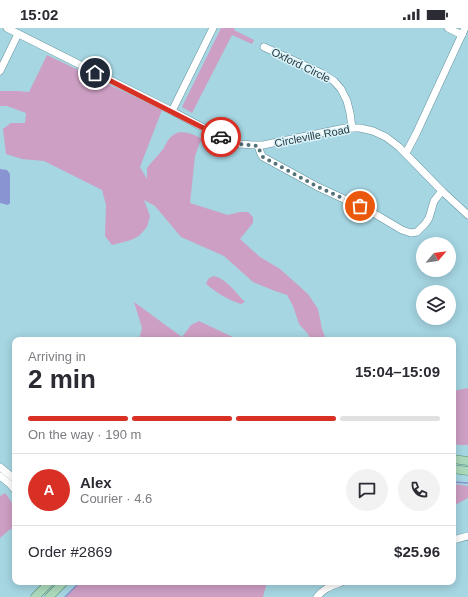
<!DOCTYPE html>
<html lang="en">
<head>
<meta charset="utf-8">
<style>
  :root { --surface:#fff; --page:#f2f2f3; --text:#2b2b33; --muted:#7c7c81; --line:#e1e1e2; --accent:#d93025 }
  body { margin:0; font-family:Arial,sans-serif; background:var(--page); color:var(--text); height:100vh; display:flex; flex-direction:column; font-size:15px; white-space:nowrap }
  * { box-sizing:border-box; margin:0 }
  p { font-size:13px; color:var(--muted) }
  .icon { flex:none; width:22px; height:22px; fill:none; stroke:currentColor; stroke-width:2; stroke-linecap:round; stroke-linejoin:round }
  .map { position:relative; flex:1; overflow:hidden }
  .details { position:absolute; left:12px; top:309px; width:444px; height:248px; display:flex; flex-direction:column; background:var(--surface); border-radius:8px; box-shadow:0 2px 10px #0003 }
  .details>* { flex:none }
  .needle { width:26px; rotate:61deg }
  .tools { position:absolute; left:416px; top:209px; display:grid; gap:8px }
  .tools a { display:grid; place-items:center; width:40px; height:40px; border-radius:50%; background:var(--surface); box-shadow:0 2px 10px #0003; font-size:20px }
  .pin { position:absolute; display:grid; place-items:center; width:34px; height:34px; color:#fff; margin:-17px; border:2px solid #fff; border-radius:50%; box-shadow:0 1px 4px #0007 }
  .courier { position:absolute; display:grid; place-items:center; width:40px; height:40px; margin:-20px; border:3px solid #d93025; border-radius:50%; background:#fff; color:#222; box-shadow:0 1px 5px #0007 }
  .summary em { font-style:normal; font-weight:800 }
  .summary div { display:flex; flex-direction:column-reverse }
  .summary { display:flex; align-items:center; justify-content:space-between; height:68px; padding:0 16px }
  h1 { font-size:26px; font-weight:800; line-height:30px }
  .bar { display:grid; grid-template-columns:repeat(4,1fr); gap:6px 4px; align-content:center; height:48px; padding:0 16px }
  .bar i { height:5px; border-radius:3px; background:var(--line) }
  .bar .active { background:var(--accent) }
  .bar p { grid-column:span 4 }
  .line { display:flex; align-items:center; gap:10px; padding:0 16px; border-top:1px solid var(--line) }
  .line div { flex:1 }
  .round { display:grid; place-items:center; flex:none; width:42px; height:42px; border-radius:21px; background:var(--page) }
  .status { display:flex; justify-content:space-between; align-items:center; height:28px; padding:0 20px; background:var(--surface); direction:ltr }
  .status svg { height:11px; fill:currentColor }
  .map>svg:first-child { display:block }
</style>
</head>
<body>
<div class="status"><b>15:02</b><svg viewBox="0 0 49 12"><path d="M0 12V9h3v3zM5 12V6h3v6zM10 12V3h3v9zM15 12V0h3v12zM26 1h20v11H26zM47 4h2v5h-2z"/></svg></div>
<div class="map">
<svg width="468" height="569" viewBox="0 0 468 569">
  <rect width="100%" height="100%" fill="#a5d6e2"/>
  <g fill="#ce9fc4">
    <polygon points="221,0 235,0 234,2 254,12 252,16 232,7 192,85 182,79"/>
    <path d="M47 27 162 82 140 139 147 151V140C152 133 159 127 164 120 165 117 167 114 169 111 178 99 193 105 204 112L200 114 195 128 190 175 228 187 240 184H248L253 189V195L240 211 260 229 280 241 308 266 318 281 322 301 326 312H311L308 306 299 296 293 278 287 267 275 263 253 254 224 228 181 209 155 178 144 172 150 188 147 199 139 208 131 212 112 217 105 208 106 177 102 162 44 133 22 131 6 126 3 101 11 95H25L26 85 7 78H0V63H17L29 64Z"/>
    <path d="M213 248C226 250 236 265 245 274L241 276C230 273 215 264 206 256L208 251Z"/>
    <polygon points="134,274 182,309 191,297 199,293 239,312 139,312 142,300"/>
    <polygon points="468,360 468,417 459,417 453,416 453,363"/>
    <polygon points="453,456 468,458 468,470 453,478"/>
    <path d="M5 465C16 479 15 483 15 500L9 502 0 510V468Z"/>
    <polygon points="80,554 267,554 263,569 65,569"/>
  </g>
  <polygon fill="#8895d2" points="0,141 7,142 10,146 10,175 8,177 0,175"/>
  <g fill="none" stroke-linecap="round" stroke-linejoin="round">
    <g stroke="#8895d2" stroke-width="1.5">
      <polyline points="453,454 468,455"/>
      <polyline points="65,569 80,554"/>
    </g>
    <defs>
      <g id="minor">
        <polyline points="7,0 172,83 219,108 240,116 253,117 263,117 345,100 360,100 373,103 386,109 399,119 442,163 468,187"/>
        <polyline points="448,0 462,7"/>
        <polyline points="264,19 323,46 334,53 341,61 347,73 350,85 352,100"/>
        <polyline points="0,43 18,6"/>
        <polyline points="172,83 213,0"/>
        <polyline points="258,118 261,126 263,129 318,159 370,183 402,202 411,205 417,204 425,196 429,190 434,173 442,163"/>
        <polyline points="406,125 416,106 465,0"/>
        <polyline points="0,439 15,451"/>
        <polyline points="0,448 10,456 15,462"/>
        <polyline points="453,512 468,508"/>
        <path d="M317 569C324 560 332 558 342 554"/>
      </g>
      <g id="major">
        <polyline points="453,431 468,433"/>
        <polyline points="453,441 468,443"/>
        <polyline points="35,569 50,554"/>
        <polyline points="49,569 64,554"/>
      </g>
    </defs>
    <use href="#minor" stroke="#64939e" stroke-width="8"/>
    <use href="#major" stroke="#599173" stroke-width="9"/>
    <use href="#minor" stroke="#fff" stroke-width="7"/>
    <use href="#major" stroke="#acd9bb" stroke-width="8"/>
  </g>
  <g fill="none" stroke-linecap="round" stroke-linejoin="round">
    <polyline stroke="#537179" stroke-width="4" stroke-dasharray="0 7.2" points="221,109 240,116 258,118 261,126 263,129 318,159 360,178"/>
    <polyline stroke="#d93025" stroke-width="5" points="95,45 221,109"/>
  </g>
  <g text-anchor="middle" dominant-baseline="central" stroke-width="3" stroke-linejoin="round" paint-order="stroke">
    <g font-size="11" fill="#273b40" stroke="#daf2f9">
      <text transform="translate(301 37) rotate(26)">Oxford Circle</text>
      <text transform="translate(312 108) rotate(-11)">Circleville Road</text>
    </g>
  </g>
</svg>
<div class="tools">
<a><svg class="needle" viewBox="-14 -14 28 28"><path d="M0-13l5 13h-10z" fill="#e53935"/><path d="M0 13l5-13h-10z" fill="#7c7c81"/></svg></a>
<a><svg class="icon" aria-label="layers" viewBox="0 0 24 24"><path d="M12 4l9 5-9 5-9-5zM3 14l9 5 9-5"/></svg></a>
</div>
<div class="pin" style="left:360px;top:178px;background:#ea580c"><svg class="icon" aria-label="bag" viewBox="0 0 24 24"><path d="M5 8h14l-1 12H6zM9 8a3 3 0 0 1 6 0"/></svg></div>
<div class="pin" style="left:95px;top:45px;background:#1f2937"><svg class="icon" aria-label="home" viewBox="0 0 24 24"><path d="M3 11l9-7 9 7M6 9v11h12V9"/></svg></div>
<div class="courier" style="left:221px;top:109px"><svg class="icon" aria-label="car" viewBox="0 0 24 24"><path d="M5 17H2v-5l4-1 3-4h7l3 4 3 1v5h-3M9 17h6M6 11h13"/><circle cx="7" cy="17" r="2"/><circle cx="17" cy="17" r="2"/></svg></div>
<section class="details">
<div class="summary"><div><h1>2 min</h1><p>Arriving in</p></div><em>15:04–15:09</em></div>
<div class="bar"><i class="active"></i><i class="active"></i><i class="active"></i><i></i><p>On the way · 190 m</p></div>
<div class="line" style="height:72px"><b class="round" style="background:var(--accent);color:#fff">A</b><div><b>Alex</b><p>Courier · 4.6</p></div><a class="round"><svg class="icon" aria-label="chat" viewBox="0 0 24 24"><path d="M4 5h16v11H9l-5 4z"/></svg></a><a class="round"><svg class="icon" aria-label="phone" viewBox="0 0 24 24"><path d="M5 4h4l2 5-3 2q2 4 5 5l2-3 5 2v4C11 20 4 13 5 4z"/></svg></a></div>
<div class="line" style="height:52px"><div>Order #2869</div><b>$25.96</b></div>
</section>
</div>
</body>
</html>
